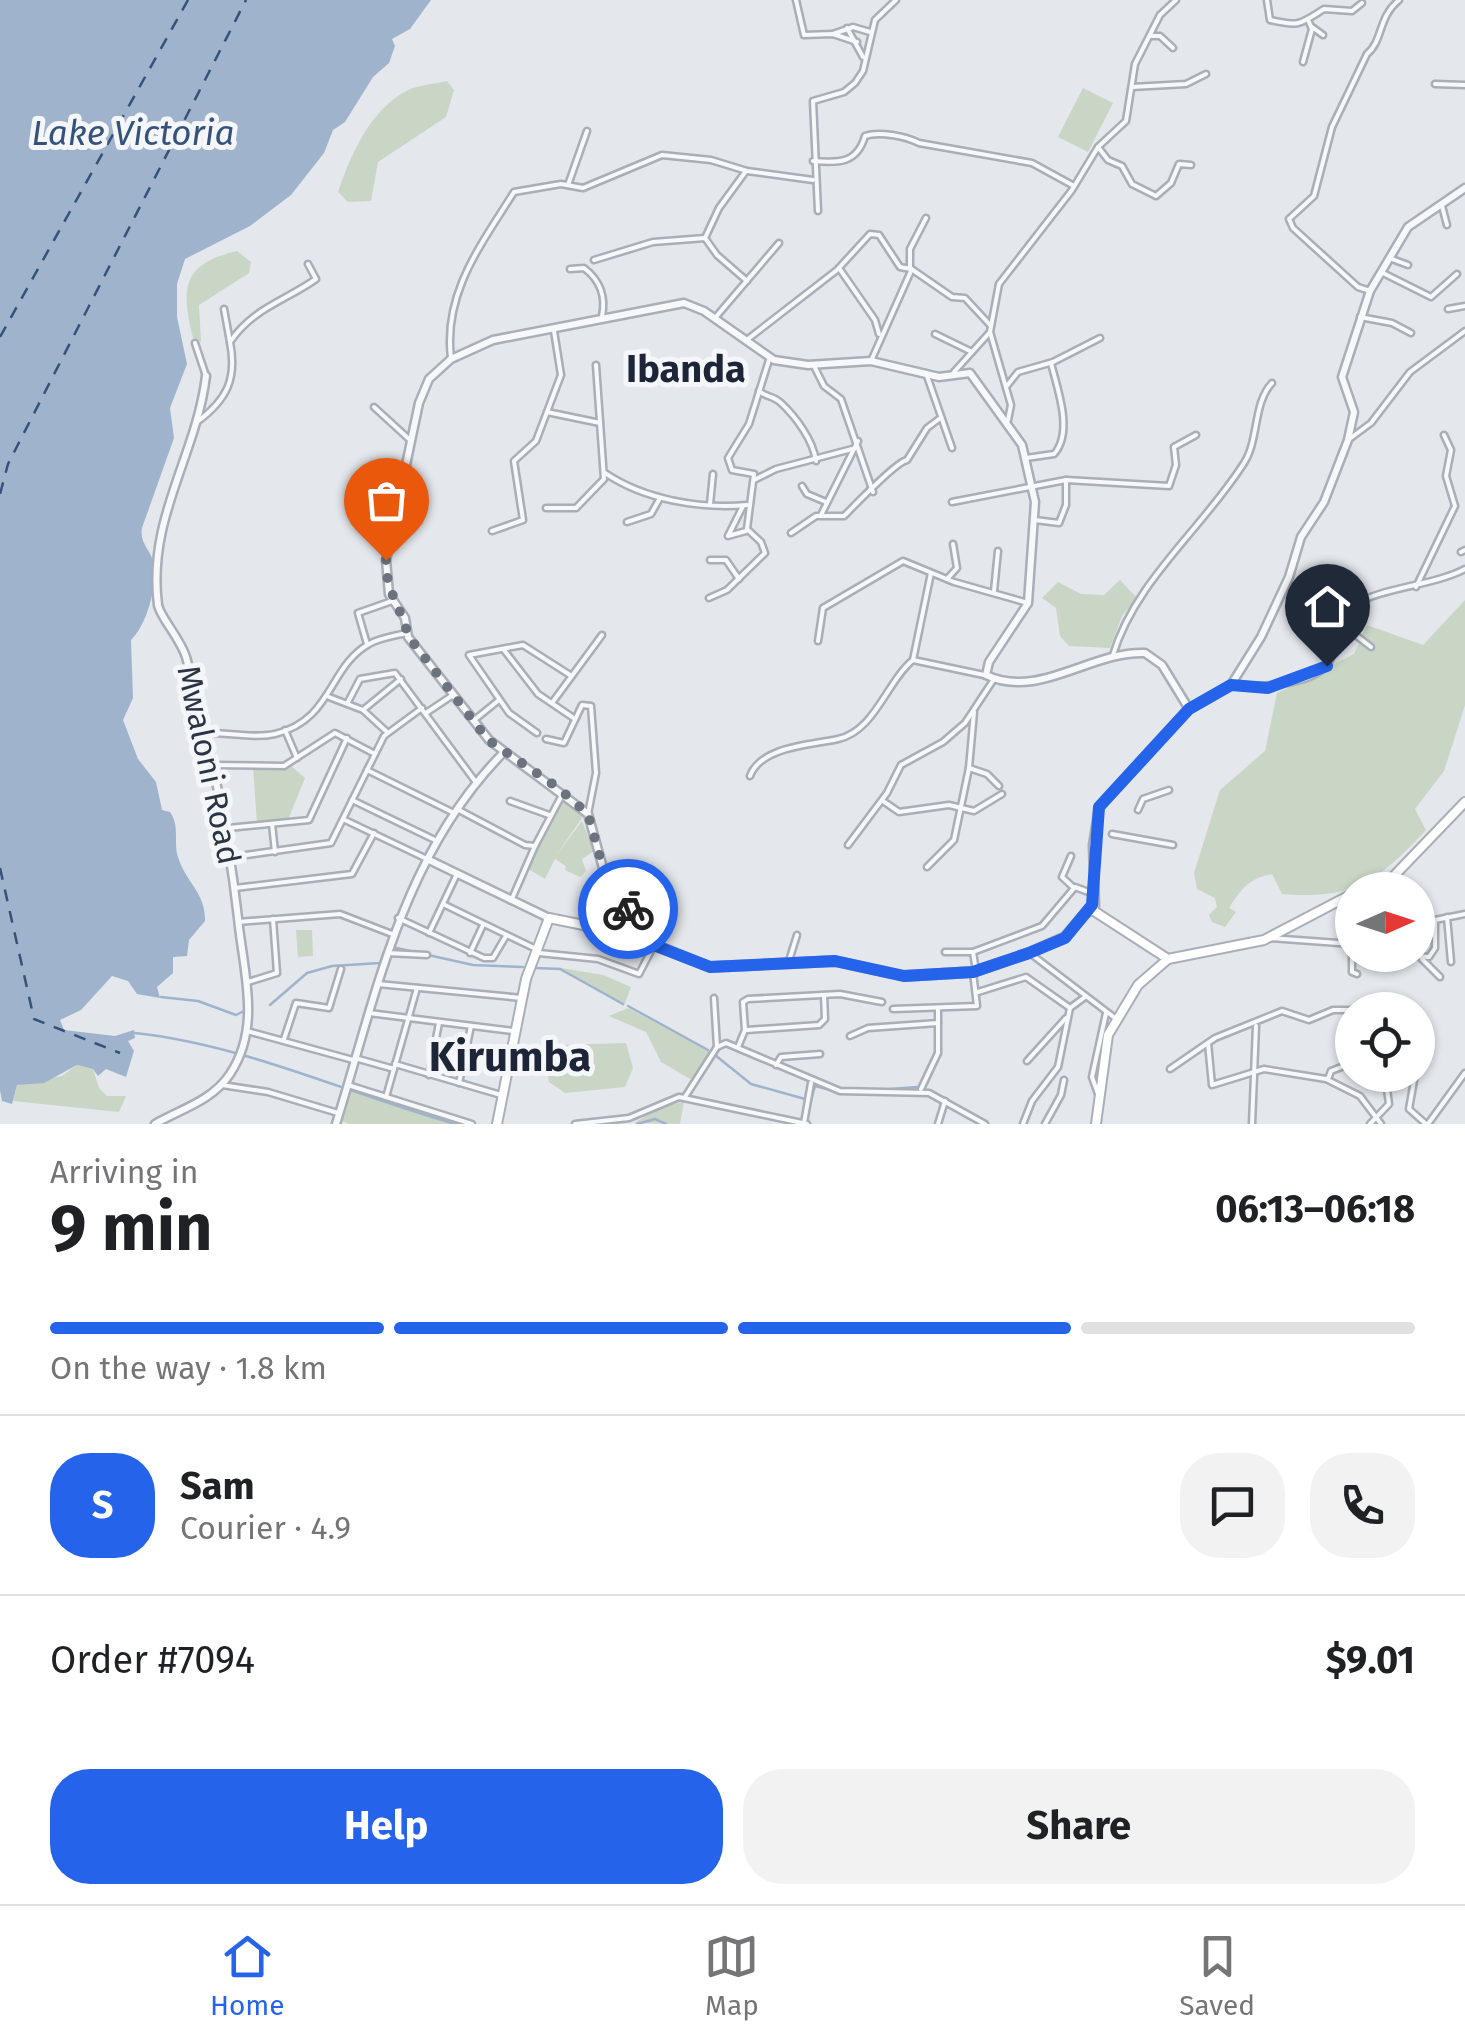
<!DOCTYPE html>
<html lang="en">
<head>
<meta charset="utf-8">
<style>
  :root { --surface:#fff; --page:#f2f2f2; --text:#202124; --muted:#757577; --line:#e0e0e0; --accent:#2563eb }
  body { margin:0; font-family:"Fira Sans",sans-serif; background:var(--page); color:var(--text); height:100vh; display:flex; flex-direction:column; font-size:38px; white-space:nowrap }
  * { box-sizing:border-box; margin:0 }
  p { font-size:32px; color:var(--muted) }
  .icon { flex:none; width:55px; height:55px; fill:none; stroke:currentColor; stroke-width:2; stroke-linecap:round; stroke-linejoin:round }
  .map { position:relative; height:1124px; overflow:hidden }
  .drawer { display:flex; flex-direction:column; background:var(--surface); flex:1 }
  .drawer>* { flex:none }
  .needle { width:65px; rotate:87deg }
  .buttons { position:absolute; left:1335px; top:872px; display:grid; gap:20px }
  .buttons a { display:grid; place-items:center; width:100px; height:100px; border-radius:50%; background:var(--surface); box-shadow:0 2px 8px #0004; font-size:50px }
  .pin { position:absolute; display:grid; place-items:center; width:85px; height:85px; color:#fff; margin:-102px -42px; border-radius:50% 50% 50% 0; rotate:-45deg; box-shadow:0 0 10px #0007 }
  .pin .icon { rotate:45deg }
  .courier { position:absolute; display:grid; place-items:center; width:100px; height:100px; margin:-50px; border:8px solid #2563eb; border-radius:50%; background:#fff; color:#222; box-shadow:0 2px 12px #0007 }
  .summary em { font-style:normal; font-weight:700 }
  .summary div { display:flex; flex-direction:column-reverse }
  .summary { display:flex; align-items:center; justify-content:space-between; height:170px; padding:0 50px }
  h1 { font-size:65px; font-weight:700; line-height:75px }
  .bar { display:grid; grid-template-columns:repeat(4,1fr); gap:15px 10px; align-content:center; height:120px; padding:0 50px }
  .bar i { height:12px; border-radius:8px; background:var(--line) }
  .bar .active { background:var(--accent) }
  .bar p { grid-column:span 4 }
  .line { display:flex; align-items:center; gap:25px; padding:0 50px; border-top:2px solid var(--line) }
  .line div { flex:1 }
  .round { display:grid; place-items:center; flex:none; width:105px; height:105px; border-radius:40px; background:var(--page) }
  .primary-button { display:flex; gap:20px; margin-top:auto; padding:20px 50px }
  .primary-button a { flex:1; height:115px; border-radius:40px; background:var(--accent); color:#fff; font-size:40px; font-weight:700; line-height:115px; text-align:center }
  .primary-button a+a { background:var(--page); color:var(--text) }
  .tabs { display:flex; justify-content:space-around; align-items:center; height:140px; border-top:2px solid var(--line); background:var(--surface); font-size:28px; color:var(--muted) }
  .tabs a { display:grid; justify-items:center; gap:5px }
  .tabs .active { color:var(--accent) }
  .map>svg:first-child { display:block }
</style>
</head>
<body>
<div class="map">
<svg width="1465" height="1124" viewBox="0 0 1465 1124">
  <rect width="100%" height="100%" fill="#e4e7ec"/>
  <g fill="#c9d6c5">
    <path d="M447 81 454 90 446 117 378 162 371 201 348 202 338 192C351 154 370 110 408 90 419 85 435 84 447 81Z"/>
    <polygon points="1083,88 1113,103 1088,152 1058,137"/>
    <path d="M237 251 251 262 249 273 199 305 201 342 193 338C181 289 181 264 237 251Z"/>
    <polygon points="1120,580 1137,598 1122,616 1110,648 1069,646 1060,636 1056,608 1042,598 1058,582 1081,594 1104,595"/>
    <path d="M1465 600V705L1444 771 1415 809 1426 830C1378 881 1354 900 1282 894L1272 874C1248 879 1242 888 1229 908L1236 912 1225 927 1212 922 1209 915 1217 907 1215 898 1197 889 1194 873 1220 790 1265 751 1277 693 1354 654 1367 625 1423 645Z"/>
    <polygon points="290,765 305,778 287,822 257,824 253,766 276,769"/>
    <polygon points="563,798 580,810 582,818 555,857 582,821 594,851 582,859 586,871 580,877 565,870 566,866 555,859 545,879 527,868"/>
    <polygon points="296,930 312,930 313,956 298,957"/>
    <polygon points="555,967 603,975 631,987 624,1006"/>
    <polygon points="628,1008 710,1052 692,1080 661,1062 646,1032 609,1016"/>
    <polygon points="626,1043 633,1068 625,1087 565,1093 549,1082 546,1065 559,1045"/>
    <polygon points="77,1065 93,1069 99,1088 107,1096 126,1096 119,1112 13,1101 17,1085 62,1076"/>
    <polygon points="350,1090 458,1124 349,1124 340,1120"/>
    <polygon points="684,1102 680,1124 634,1123 663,1106"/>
  </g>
  <path fill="#9fb4cc" d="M0 0H431L410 29 392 39 395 46 389 63 373 77 345 122 333 130 324 153 291 195 250 226 185 259 177 284V317L187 364 170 408 174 438 142 528C139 544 152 550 154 565 157 586 147 625 131 640L133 698 123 720 138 759 156 782 162 810 170 812C181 828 172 843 179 860 187 883 206 894 205 921L189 940 187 956 173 957V973L157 987 160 998 137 994 128 981 112 976 81 1010 60 1020 64 1030 115 1036 134 1030 135 1038 128 1041 134 1051 126 1077 106 1069 98 1076 93 1069 77 1065 44 1083 17 1085 12 1104 2 1101 0 1090Z"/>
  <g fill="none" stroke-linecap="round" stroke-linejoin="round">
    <g stroke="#9fb4cc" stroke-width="2.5">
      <polyline points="392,947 473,965 523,967"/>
      <polyline points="535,968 560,969 623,1004"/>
      <polyline points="161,997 198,1001 236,1015 244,1011"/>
      <polyline points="270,1005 307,973 332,966 380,963 384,952"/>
      <polyline points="628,1006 708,1050"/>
      <path d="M135 1033C246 1045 348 1094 455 1124"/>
      <polyline points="715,1055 751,1084 805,1099"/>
      <polyline points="878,1090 917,1087"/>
      <polyline points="811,1100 815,1086 847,1094"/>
      <polyline points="637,1124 655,1119 666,1124"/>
    </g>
    <g stroke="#34527a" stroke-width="2.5" stroke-dasharray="12 10" stroke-linecap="butt">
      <polyline points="0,337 188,0"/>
      <polyline points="0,494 8,464 246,0"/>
      <polyline points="0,868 34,1019 120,1053"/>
    </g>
    <defs>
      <g id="minor">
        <polyline points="796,0 804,35 833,34 857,42"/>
        <path d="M1267 0 1270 20C1300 27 1300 24 1324 9L1352 11 1362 3"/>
        <polyline points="1312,27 1323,35"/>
        <polyline points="847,28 863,57"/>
        <polyline points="833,34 853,27 870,32"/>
        <polyline points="1152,36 1160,36 1173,48"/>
        <polyline points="1303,62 1312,29 1309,22"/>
        <polyline points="1435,84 1465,85"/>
        <polyline points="1132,87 1186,84 1206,74"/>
        <polyline points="1098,147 1108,160 1122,166 1132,184 1156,196 1171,183 1179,164 1191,165"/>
        <path d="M813 161C838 163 857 164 865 136 879 131 905 136 919 143L1032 163 1074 186"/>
        <polyline points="746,171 719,208 705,238 717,255 747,281"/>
        <polyline points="568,185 587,131"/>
        <polyline points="1442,206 1447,225"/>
        <polyline points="818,211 813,101 844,92 855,83 863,71 875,20 896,0"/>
        <polyline points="926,218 910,249 910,268 952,297 965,298 991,326"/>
        <polyline points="1392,259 1408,265"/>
        <polyline points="594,260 653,242 705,238"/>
        <polyline points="839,268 875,320 879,334"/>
        <path d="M570 269 584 268C600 280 606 297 602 316"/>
        <polyline points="1383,273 1431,297 1457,274"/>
        <path d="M1370 291 1358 287 1293 228 1289 219 1314 196 1332 127 1367 54C1383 41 1378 17 1399 0"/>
        <polyline points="224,309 230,342"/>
        <polyline points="1448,309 1465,306"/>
        <polyline points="1360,317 1392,323 1411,333"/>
        <polyline points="715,318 779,243"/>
        <polyline points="935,334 972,352"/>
        <polyline points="748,339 837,270 870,234 879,235 900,267 911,269"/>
        <polyline points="195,343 206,376"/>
        <path d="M451 358C443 293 481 245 514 192L561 184 583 188 662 155 711 160 747 171 813 180"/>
        <polyline points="871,361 911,271"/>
        <polyline points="814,366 824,386 841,399 873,492"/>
        <polyline points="954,372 990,332"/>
        <polyline points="926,373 952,448"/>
        <polyline points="1006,387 1018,372 1053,362 1100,338"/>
        <path d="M759 391C766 397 774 396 781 403 796 417 813 440 816 461"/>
        <polyline points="374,407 410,440"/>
        <polyline points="547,412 600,423"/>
        <polyline points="1008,420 1011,405 990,332 999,284 1072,190 1098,147 1126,121 1135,64 1160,15 1176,0"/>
        <path d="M197 422C228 399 237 378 230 342 253 308 285 301 316 279L308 264"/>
        <polyline points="1348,440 1371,423 1410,372 1465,331"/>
        <path d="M1026 458 1054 454C1074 432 1057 388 1051 363"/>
        <path d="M605 473C645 500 700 509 747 505"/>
        <polyline points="754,480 776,469 852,449"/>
        <polyline points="802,486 807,494 826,502"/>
        <polyline points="952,502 1066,480 1169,486 1176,465 1174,447 1196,435"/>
        <polyline points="710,504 713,474"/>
        <polyline points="743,506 728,536 746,531"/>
        <polyline points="546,508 576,508 604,479 596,365"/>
        <polyline points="821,515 858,441"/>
        <polyline points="1035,520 1059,523 1066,505 1066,480"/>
        <polyline points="627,522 651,514 660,498"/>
        <polyline points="492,531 523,520 514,461 536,441 561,375 554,331"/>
        <path d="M791 533 816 516H844C855 505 896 462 907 460L927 428 939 419"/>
        <polyline points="1461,552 1465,550"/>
        <polyline points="710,560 726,560 739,579"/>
        <polyline points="947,579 957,568 953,544"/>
        <polyline points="1416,587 1455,506 1446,476 1451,450 1444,435"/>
        <polyline points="994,591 998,551"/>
        <polyline points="709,598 727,590 765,553 761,542 747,529 754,474 732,470 728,458 749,424 769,360"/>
        <polyline points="1340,623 1371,647"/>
        <polyline points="818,641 823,608 903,561 954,582 1028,603"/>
        <polyline points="367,644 358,613 392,601"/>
        <polyline points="504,650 538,694 575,719"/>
        <path d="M1113 655C1135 581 1203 528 1244 463 1259 440 1253 403 1272 383"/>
        <polyline points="913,660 931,573"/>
        <path d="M1231 685C1256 687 1309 687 1327 665 1339 652 1328 624 1355 605 1378 588 1436 585 1465 569"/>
        <polyline points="329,697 363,710 387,732"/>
        <polyline points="348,702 360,679 395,673 475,781"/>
        <polyline points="552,703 602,635"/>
        <polyline points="363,710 401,679"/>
        <polyline points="426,713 453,695"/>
        <polyline points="473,721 499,700"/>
        <polyline points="285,730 297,758"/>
        <path d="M204 733C226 732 253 739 275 734 333 720 328 667 369 644 379 638 394 636 406 633"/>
        <polyline points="537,733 509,713 469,655 523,645 570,675"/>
        <polyline points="546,739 564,743 582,705 591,706 596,773 588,814"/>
        <polyline points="214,765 284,766 335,733 373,753"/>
        <polyline points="969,768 987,774 999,786"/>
        <polyline points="367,770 454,813"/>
        <path d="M750 776C761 746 812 745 838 739 875 731 887 681 913 660L984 675"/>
        <polyline points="352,800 437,841"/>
        <polyline points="510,801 549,815"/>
        <polyline points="883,801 899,812 949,805 974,811 1002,794"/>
        <polyline points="457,809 525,845 535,846 562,795"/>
        <polyline points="1138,810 1143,799 1169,790"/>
        <polyline points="345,820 427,859"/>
        <polyline points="272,824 275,852"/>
        <polyline points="228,828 309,820 347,738"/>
        <polyline points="1112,834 1173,845"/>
        <polyline points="848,845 887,793 901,765 943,742 965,723 994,679"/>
        <polyline points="1071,856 1062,877 1074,888"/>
        <polyline points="232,857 331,843 384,736 422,708"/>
        <polyline points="927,867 954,840 969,768 974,712"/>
        <polyline points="235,888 352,874 374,833"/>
        <polyline points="511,901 535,846"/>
        <polyline points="443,904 536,949"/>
        <polyline points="1447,917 1451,962"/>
        <polyline points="398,918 484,958 493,958 506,936"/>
        <polyline points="238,922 340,914 392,934"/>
        <polyline points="429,933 457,874"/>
        <polyline points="1270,938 1352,944"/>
        <polyline points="945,952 973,952 1042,926 1075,887 1094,894"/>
        <polyline points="973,952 976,971"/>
        <polyline points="387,953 427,955"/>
        <polyline points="470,953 483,925"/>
        <polyline points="539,953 598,959 639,974 654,945"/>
        <polyline points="1031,954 1115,1018"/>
        <polyline points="1352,955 1352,972 1357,974"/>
        <polyline points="1402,955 1429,957 1435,948 1435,920 1465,914"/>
        <polyline points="1422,959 1440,977"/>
        <polyline points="788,964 797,935"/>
        <polyline points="248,982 277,973 273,919"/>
        <polyline points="378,984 522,998"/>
        <polyline points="978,992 1026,977 1070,1008"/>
        <polyline points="714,998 717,1047"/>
        <polyline points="893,1009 977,1006 973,972"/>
        <polyline points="369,1013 513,1031"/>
        <polyline points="747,1030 819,1025 825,1019 824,995"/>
        <polyline points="1418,1030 1426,1048 1418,1070"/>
        <polyline points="247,1031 353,1060"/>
        <polyline points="850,1036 868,1028 938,1023"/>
        <polyline points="284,1039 296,1003 329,1008 341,969"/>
        <polyline points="1208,1043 1212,1085 1264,1069 1326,1079 1360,1096 1381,1124"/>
        <polyline points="738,1047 745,1030 743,1002 748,999 840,994 882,1002"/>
        <polyline points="355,1058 394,1069"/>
        <polyline points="1027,1061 1066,1018"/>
        <polyline points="395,1064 501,1095"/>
        <polyline points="776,1065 781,1057 820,1054"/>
        <polyline points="1170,1069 1215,1038 1282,1011 1309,1020 1333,1010 1373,1010"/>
        <polyline points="429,1075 439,1023"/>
        <polyline points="1415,1075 1409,1109 1426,1124"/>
        <polyline points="1328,1079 1331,1071 1352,1063"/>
        <polyline points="459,1083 471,1026"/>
        <polyline points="222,1085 268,1092 338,1113"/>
        <polyline points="348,1085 472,1124"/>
        <polyline points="921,1089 938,1053 938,1009"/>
        <polyline points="1098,1094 1092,1077 1106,1013"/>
        <polyline points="386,1097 417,988"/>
        <polyline points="685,1097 717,1047 726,1043 840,1091 929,1093 985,1124"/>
        <polyline points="804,1123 811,1083"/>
        <polyline points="575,1124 629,1118 679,1097 807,1124"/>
        <polyline points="938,1124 945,1101"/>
        <polyline points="1023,1124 1032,1101 1058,1067 1070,1008 1085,997"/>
        <polyline points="1045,1124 1061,1095 1064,1080"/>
        <polyline points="1252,1124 1256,1026"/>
        <polyline points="1370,1124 1389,1104 1385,1075"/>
        <polyline points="1428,1124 1465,1073"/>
      </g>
      <g id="tertiary">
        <polyline points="427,859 549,918"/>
        <polyline points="1095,906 1093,845 1099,807 1189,709 1231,685 1261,637 1289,577 1301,537 1324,502 1348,440 1354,412 1342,377 1370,291 1408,227 1465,188"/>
        <path d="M654 944 606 879 588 814 489 740 408 637 405 618 389 594 386 560 419 403 429 379 451 359 493 340 684 303 704 311 774 360 808 365 871 361 939 377 970 373 1022 445 1035 502 1028 603 989 662 986 675C1039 700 1090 651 1145 653L1162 665 1189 709"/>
        <path d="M155 1124C181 1109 212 1101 230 1074 262 1026 243 971 238 918 228 829 210 744 186 657 180 638 160 617 158 605 147 518 196 457 206 376"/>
        <path d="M336 1124C377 992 403 854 504 752"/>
      </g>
      <g id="secondary">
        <polyline points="1365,890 1391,879 1465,802"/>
        <polyline points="1091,911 1094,906 1094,911 1168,959"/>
        <polyline points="497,1124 526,979 549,918 628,934 710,967 835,961 904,976 973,972 1029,953 1065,937 1090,908"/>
        <polyline points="1096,1124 1108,1035 1138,985 1168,959 1264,940 1352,894"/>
      </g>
    </defs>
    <use href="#minor" stroke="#a9aeb7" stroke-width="9"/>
    <use href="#tertiary" stroke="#a9aeb7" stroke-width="11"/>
    <use href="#secondary" stroke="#a9aeb7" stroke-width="12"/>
    <use href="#minor" stroke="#f7f8fa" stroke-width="4"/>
    <use href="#tertiary" stroke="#f7f8fa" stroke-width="6"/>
    <use href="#secondary" stroke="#fff" stroke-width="8"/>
  </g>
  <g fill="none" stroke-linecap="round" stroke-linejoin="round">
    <path stroke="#6c737f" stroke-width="10" stroke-dasharray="0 18" d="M386 560C385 591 402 608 408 636L488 740 557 787 588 814 606 879 628 909"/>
    <polyline stroke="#2563eb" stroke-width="12" points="628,909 656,946 710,967 835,961 904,976 973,972 1029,953 1065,938 1092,905 1099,807 1189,709 1231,685 1268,688 1327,666"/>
  </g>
  <g text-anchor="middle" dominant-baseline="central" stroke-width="10" stroke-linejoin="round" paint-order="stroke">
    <g font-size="32" fill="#2b3445" stroke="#f4f6f9">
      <text transform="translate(209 765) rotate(78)">Mwaloni Road</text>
    </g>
    <g font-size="35" font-style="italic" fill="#34527a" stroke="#f4f6f9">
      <text x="133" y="133">Lake Victoria</text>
    </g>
    <g font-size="38" font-weight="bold" fill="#1d2536" stroke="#f4f6f9">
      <text x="686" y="369">Ibanda</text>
    </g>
    <g font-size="42" font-weight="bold" fill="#1d2536" stroke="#f4f6f9">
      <text x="510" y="1057">Kirumba</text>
    </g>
  </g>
</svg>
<div class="buttons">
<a><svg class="needle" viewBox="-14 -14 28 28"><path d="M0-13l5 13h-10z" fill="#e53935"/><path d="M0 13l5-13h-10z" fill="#757577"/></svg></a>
<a><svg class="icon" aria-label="locate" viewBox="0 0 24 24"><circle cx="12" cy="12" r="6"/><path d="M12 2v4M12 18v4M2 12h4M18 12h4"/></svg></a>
</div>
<div class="pin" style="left:386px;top:560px;background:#ea580c"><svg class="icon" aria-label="bag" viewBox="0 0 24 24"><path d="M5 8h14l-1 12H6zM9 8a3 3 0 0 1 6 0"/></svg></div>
<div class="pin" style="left:1327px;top:666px;background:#1f2937"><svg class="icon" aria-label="home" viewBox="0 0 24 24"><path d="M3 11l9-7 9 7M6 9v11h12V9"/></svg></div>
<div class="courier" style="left:628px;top:909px"><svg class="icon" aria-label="bike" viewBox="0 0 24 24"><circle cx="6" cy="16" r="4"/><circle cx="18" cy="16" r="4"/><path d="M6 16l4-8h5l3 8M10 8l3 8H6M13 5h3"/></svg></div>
</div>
<section class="drawer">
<div class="summary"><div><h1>9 min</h1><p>Arriving in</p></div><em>06:13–06:18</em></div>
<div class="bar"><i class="active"></i><i class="active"></i><i class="active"></i><i></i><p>On the way · 1.8 km</p></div>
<div class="line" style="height:180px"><b class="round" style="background:var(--accent);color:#fff">S</b><div><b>Sam</b><p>Courier · 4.9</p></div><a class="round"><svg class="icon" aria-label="chat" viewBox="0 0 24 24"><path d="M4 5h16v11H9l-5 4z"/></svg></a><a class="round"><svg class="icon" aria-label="phone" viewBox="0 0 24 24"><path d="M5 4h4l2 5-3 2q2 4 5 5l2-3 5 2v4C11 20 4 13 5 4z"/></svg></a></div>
<div class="line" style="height:130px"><div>Order #7094</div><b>$9.01</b></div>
<div class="primary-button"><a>Help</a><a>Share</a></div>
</section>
<nav class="tabs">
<a class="active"><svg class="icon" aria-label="home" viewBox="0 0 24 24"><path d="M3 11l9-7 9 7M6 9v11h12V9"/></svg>Home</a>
<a><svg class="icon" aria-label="map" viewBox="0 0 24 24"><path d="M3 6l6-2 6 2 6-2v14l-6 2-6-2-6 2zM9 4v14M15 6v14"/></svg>Map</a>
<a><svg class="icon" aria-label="saved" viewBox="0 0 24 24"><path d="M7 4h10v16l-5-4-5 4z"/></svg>Saved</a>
</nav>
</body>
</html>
